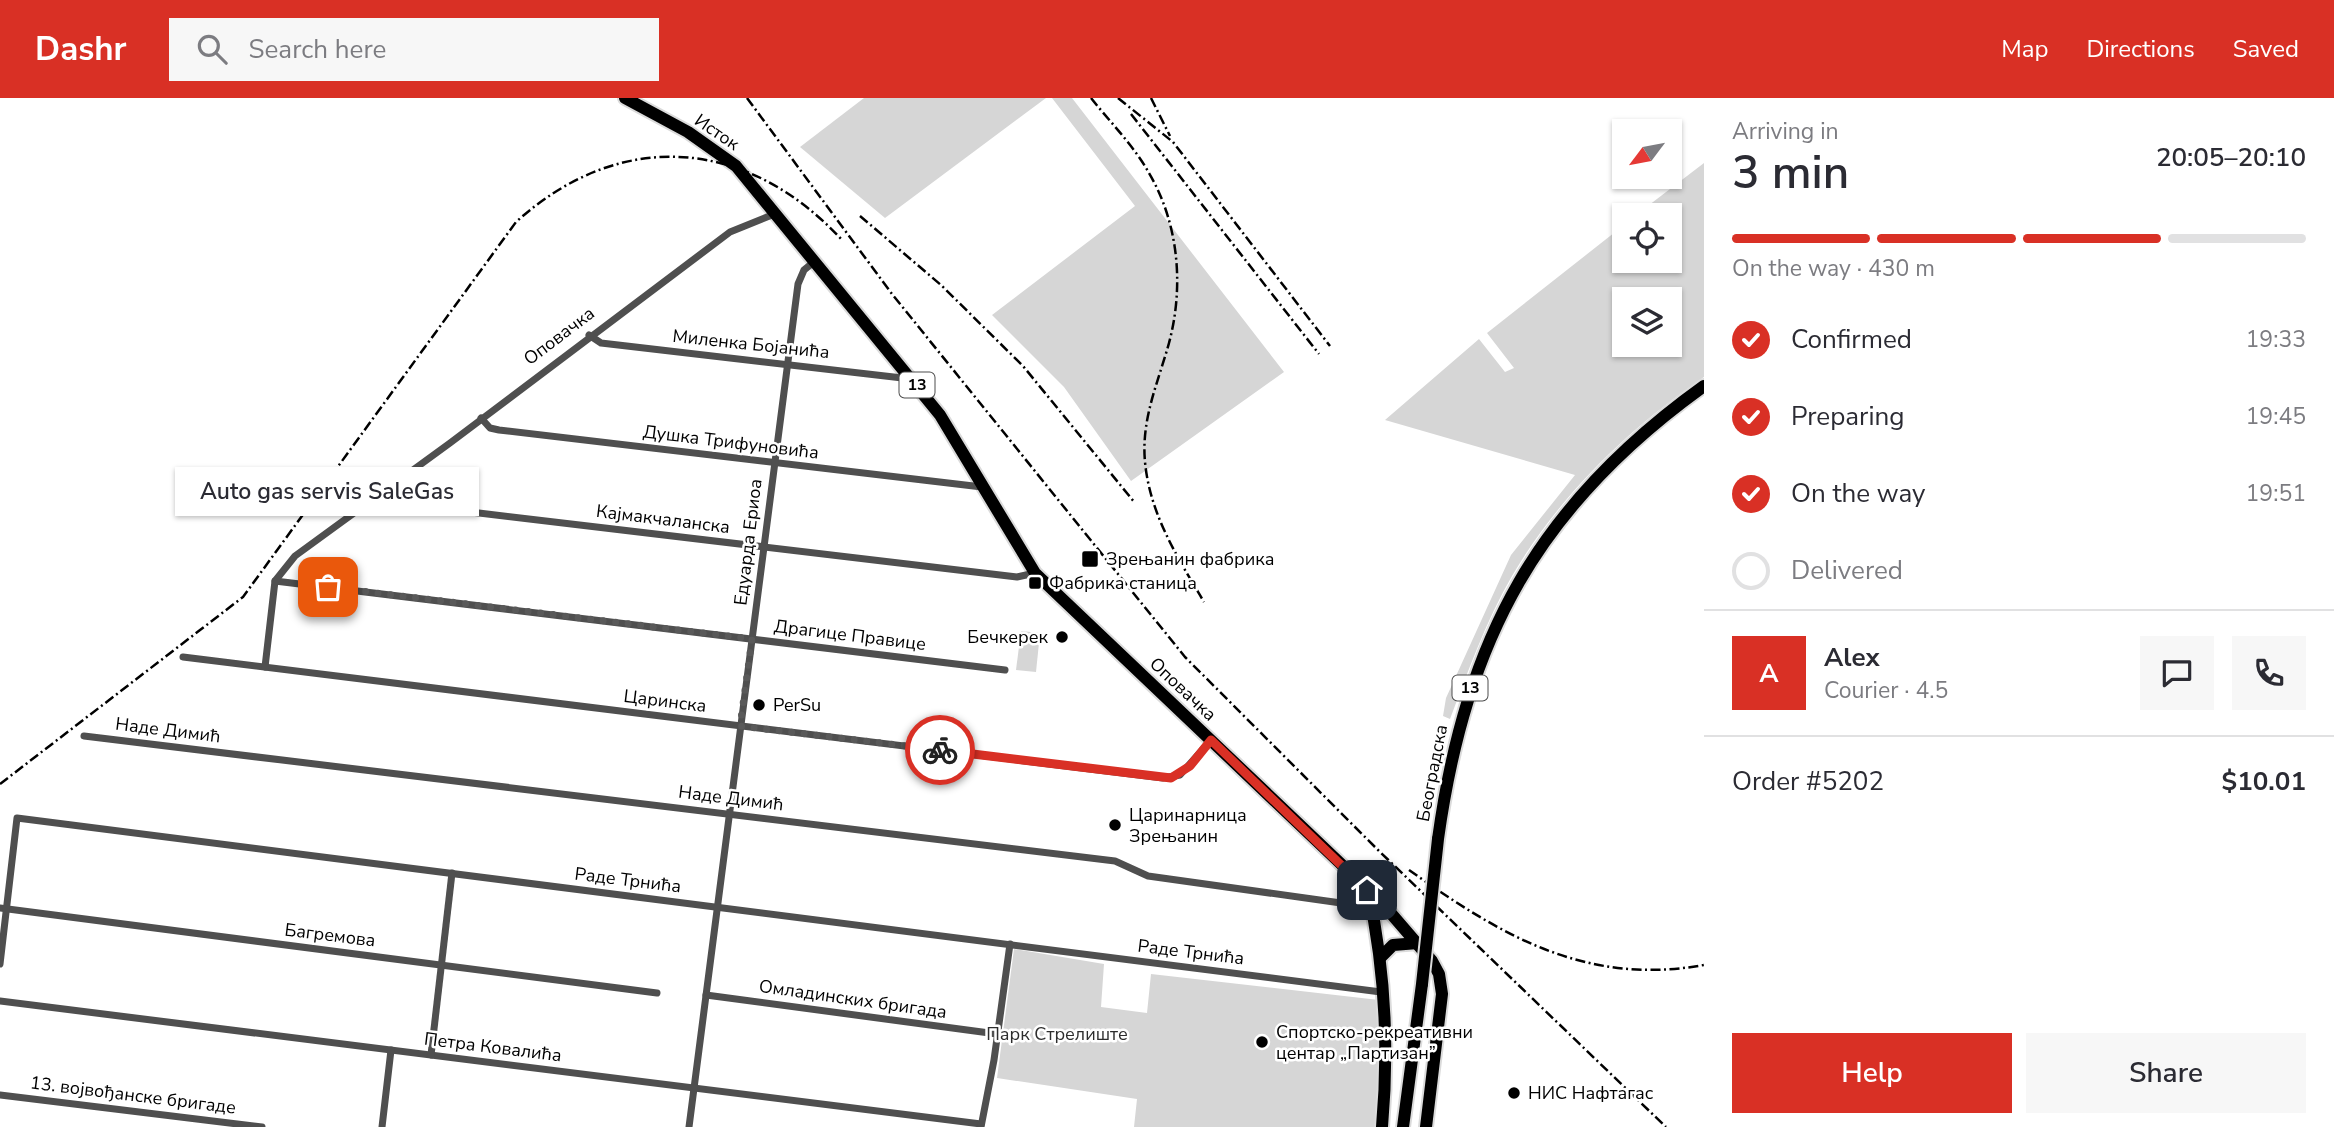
<!DOCTYPE html>
<html lang="en">
<head>
<meta charset="utf-8">
<style>
  :root { --surface:#fff; --page:#f7f7f7; --text:#2b2b33; --muted:#7c7c81; --line:#e1e1e2; --accent:#d93025 }
  body { margin:0; font-family:"Nunito Sans",sans-serif; background:var(--page); color:var(--text); height:100vh; display:flex; flex-direction:column; font-size:26px; white-space:nowrap }
  * { box-sizing:border-box; margin:0 }
  p { font-size:23px; color:var(--muted) }
  .icon { flex:none; width:38px; height:38px; fill:none; stroke:currentColor; stroke-width:2; stroke-linecap:round; stroke-linejoin:round }
  .map { position:relative; flex:1; overflow:hidden }
  .drawer { display:flex; flex-direction:column; background:var(--surface); width:630px }
  .drawer>* { flex:none }
  .needle { width:46px; rotate:238deg }
  .fabs { position:absolute; left:1612px; top:21px; display:grid; gap:14px }
  .fabs a { display:grid; place-items:center; width:70px; height:70px; border-radius:0px; background:var(--surface); box-shadow:0 2px 5px #0004; font-size:35px }
  .pin { position:absolute; display:grid; place-items:center; width:60px; height:60px; color:#fff; margin:-30px; border-radius:14px; box-shadow:0 4px 10px #0006 }
  .courier { position:absolute; display:grid; place-items:center; width:70px; height:70px; margin:-35px; border:5px solid #d93025; border-radius:50%; background:#fff; color:#222; box-shadow:0 2px 9px #0007 }
  .bubble { position:absolute; height:49px; border-radius:0px; background:var(--surface); box-shadow:0 2px 5px #0004; font-size:23px; font-weight:600; line-height:49px; text-align:center }
  .headline em { font-style:normal; font-weight:600 }
  .headline div { display:flex; flex-direction:column-reverse }
  .headline { display:flex; align-items:center; justify-content:space-between; height:119px; padding:0 28px }
  h1 { font-size:46px; font-weight:600; line-height:52px }
  .bar { display:grid; grid-template-columns:repeat(4,1fr); gap:10px 7px; align-content:center; height:84px; padding:0 28px }
  .bar i { height:9px; border-radius:5px; background:var(--line) }
  .bar .on { background:var(--accent) }
  .bar p { grid-column:span 4 }
  .line { display:flex; align-items:center; gap:18px; padding:0 28px; border-top:2px solid var(--line) }
  .line div { flex:1 }
  .round { display:grid; place-items:center; flex:none; width:74px; height:74px; border-radius:0px; background:var(--page) }
  ol { padding:0 28px; list-style:none }
  li { display:flex; align-items:center; gap:21px; height:77px }
  li p { margin-inline-start:auto }
  li .icon { padding:7px; border-radius:50%; background:var(--accent); color:#fff; stroke-width:4 }
  li:last-child { color:var(--muted) }
  li i { width:38px; height:38px; border:4px solid var(--line); border-radius:50% }
  .cta { display:flex; gap:14px; margin-top:auto; padding:14px 28px }
  .cta a { flex:1; height:80px; border-radius:0px; background:var(--accent); color:#fff; font-size:28px; font-weight:600; line-height:80px; text-align:center }
  .cta a+a { background:var(--page); color:var(--text) }
  header { display:flex; align-items:center; gap:42px; box-sizing:border-box; height:98px; padding:0 35px; background:var(--accent); color:#fff }
  header strong { font-size:33px }
  nav { display:flex; gap:38px; margin-inline-start:auto; font-size:24px }
  .search { width:490px; height:63px; background:var(--page); display:flex; align-items:center; gap:18px; box-sizing:border-box; padding:0 24px; border-radius:0px; color:var(--muted); font-size:26px }
  main { display:flex; flex:1; min-height:0 }
  .map>svg:first-child { display:block }
</style>
</head>
<body>
<header>
<strong>Dashr</strong>
<div class="search"><svg class="icon" aria-label="search" viewBox="0 0 24 24"><circle cx="10" cy="10" r="6"/><path d="M15 15l6 6"/></svg>Search here</div>
<nav><a>Map</a><a>Directions</a><a>Saved</a></nav>
</header>
<main>
<div class="map">
<svg width="1704" height="1029" viewBox="0 0 1704 1029">
  <rect width="100%" height="100%" fill="#fff"/>
  <g fill="#d6d6d6" fill-rule="evenodd">
    <polygon points="864,0 1046,0 885,120 800,49"/>
    <polygon points="1052,0 1072,0 1284,274 1131,383 1064,289 992,217 1135,108"/>
    <path d="M1704 65V279C1628 331 1559 398 1512 478 1486 523 1468 573 1450 621L1443 618 1446 600 1511 457 1575 377 1385 322 1479 241 1505 274 1514 270 1487 235 1624 127V163H1670V117H1636ZM1624 201H1670V247H1624Z"/>
    <polygon points="1021,533 1040,535 1036,574 1016,572"/>
    <polygon points="1014,851 1104,866 1101,909 1147,915 1151,876 1379,902 1378,1029 1134,1029 1137,1001 997,980"/>
  </g>
  <g fill="none" stroke-linecap="round" stroke-linejoin="round">
    <defs>
      <g id="primary">
        <polyline points="625,0 688,34 736,68 940,317 1035,475 1382,805 1432,863 1439,876 1442,896 1426,1029"/>
        <path d="M1438 741C1466 540 1538 407 1704 288"/>
        <path d="M1368 792C1385 870 1389 950 1382 1029"/>
        <polyline points="1381,859 1393,847 1418,845"/>
        <polyline points="1403,1029 1422,886"/>
      </g>
    </defs>
    <use href="#primary" stroke="#dbdbdb" stroke-width="16"/>
    <g stroke="#4f4f4f" stroke-width="7">
      <polyline points="589,237 601,245 911,281"/>
      <polyline points="481,320 490,330 499,332 982,389"/>
      <polyline points="370,402 1017,479 1035,475"/>
      <polyline points="275,483 1005,572"/>
      <polyline points="183,559 1163,680 1180,677 1211,642"/>
      <polyline points="265,569 275,483 295,458 450,345 730,134 777,115"/>
      <polyline points="84,638 1115,763 1148,778 1341,805 1369,800"/>
      <polyline points="0,810 657,895"/>
      <polyline points="0,866 17,720 1381,894"/>
      <polyline points="706,897 997,936"/>
      <polyline points="0,903 981,1026"/>
      <polyline points="431,957 452,775"/>
      <polyline points="0,997 262,1029"/>
      <polyline points="382,1029 391,952"/>
      <polyline points="689,1029 798,186 804,172 815,163"/>
      <polyline points="981,1029 994,962 1010,846"/>
    </g>
    <use href="#primary" stroke="#000" stroke-width="12"/>
    <g stroke="#000" stroke-width="2.5" stroke-dasharray="10 3.5 2 3.5" stroke-linecap="butt">
      <polyline points="747,0 892,196 1185,559 1378,752 1666,1029"/>
      <path d="M1091 0C1110 24 1134 48 1149 75 1179 126 1184 189 1169 245 1158 285 1141 321 1145 364 1150 417 1178 460 1204 504"/>
      <polyline points="1118,0 1173,44 1330,248"/>
      <polyline points="1151,0 1170,38"/>
      <polyline points="1131,16 1319,256"/>
      <polyline points="860,118 941,187 1023,268 1135,405"/>
      <path d="M0 686 243 499 516 124C621 29 748 40 842 142"/>
      <path d="M1409 772C1502 838 1586 888 1704 867"/>
    </g>
    <defs>
      <polyline id="primary-bridge" points="1422,886 1438,741"/>
    </defs>
    <use href="#primary-bridge" stroke="#dbdbdb" stroke-width="16" stroke-linecap="butt"/>
    <use href="#primary-bridge" stroke="#000" stroke-width="12"/>
  </g>
  <g fill="none" stroke-linecap="round" stroke-linejoin="round">
    <polyline stroke="#595959" stroke-width="7" stroke-dasharray="0 12.6" points="328,489 752,541 740,628 940,652"/>
    <polyline stroke="#d93025" stroke-width="9" points="940,652 1171,680 1190,668 1211,642 1367,792"/>
  </g>
  <g fill="#000" stroke="#fff" stroke-width="2.5">
    <rect x="1081" y="452" width="18" height="18" rx="3.5"/>
    <rect x="1028" y="478" width="14" height="14" rx="3.5"/>
    <circle cx="1062" cy="539" r="7"/>
    <circle cx="759" cy="607" r="7"/>
    <circle cx="1115" cy="727" r="7"/>
    <circle cx="1262" cy="944" r="7"/>
    <circle cx="1514" cy="995" r="7"/>
  </g>
  <g text-anchor="middle" dominant-baseline="central" stroke-width="5" stroke-linejoin="round" paint-order="stroke">
    <g fill="#fff" stroke="#4c4c4c" stroke-width="2">
      <rect x="899.5" y="274.5" width="35" height="25" rx="5"/>
      <rect x="1452.5" y="577.5" width="35" height="25" rx="5"/>
    </g>
    <g font-size="16" font-weight="bold" fill="#000">
      <text x="917" y="287">13</text>
      <text x="1470" y="590">13</text>
    </g>
    <g font-size="18" fill="#000" stroke="#fff">
      <text transform="translate(717 34) rotate(34)">Исток</text>
      <text transform="translate(559 238) rotate(-37)">Оповачка</text>
      <text transform="translate(751 246) rotate(6)">Миленка Бојанића</text>
      <text transform="translate(731 344) rotate(7)">Душка Трифуновића</text>
      <text transform="translate(663 421) rotate(7)">Кајмакчаланска</text>
      <text transform="translate(748 444) rotate(-83)">Едуарда Ериоа</text>
      <text transform="translate(850 537) rotate(7)">Драгице Правице</text>
      <text transform="translate(1183 591) rotate(43)">Оповачка</text>
      <text transform="translate(665 603) rotate(7)">Царинска</text>
      <text transform="translate(168 632) rotate(7)">Наде Димић</text>
      <text transform="translate(1432 675) rotate(-79)">Београдска</text>
      <text transform="translate(731 700) rotate(7)">Наде Димић</text>
      <text transform="translate(628 782) rotate(7)">Раде Трнића</text>
      <text transform="translate(330 837) rotate(7)">Багремова</text>
      <text transform="translate(1191 854) rotate(7)">Раде Трнића</text>
      <text transform="translate(853 901) rotate(8)">Омладинских бригада</text>
      <text transform="translate(493 949) rotate(7)">Петра Ковалића</text>
      <text transform="translate(133 997) rotate(7)">13. војвођанске бригаде</text>
    </g>
    <g font-size="18" fill="#000" stroke="#fff" text-anchor="start">
      <text x="1106" y="461">Зрењанин фабрика</text>
      <text x="1049" y="485">Фабрика станица</text>
      <text x="1048" y="539" text-anchor="end">Бечкерек</text>
      <text x="773" y="607">PerSu</text>
      <text x="1129" y="717">Царинарница<tspan x="1129" dy="21">Зрењанин</tspan></text>
      <text x="1276" y="934">Спортско-рекреативни<tspan x="1276" dy="21">центар „Партизан”</tspan></text>
      <text x="1528" y="995">НИС Нафтагас</text>
    </g>
    <g font-size="18" fill="#2d2d2d" stroke="#fff">
      <text x="1057" y="936">Парк Стрелиште</text>
    </g>
  </g>
</svg>
<div class="fabs">
<a><svg class="needle" viewBox="-14 -14 28 28"><path d="M0-13l5 13h-10z" fill="#e53935"/><path d="M0 13l5-13h-10z" fill="#7c7c81"/></svg></a>
<a><svg class="icon" aria-label="locate" viewBox="0 0 24 24"><circle cx="12" cy="12" r="6"/><path d="M12 2v4M12 18v4M2 12h4M18 12h4"/></svg></a>
<a><svg class="icon" aria-label="layers" viewBox="0 0 24 24"><path d="M12 4l9 5-9 5-9-5zM3 14l9 5 9-5"/></svg></a>
</div>
<div class="pin" style="left:328px;top:489px;background:#ea580c"><svg class="icon" aria-label="bag" viewBox="0 0 24 24"><path d="M5 8h14l-1 12H6zM9 8a3 3 0 0 1 6 0"/></svg></div>
<div class="pin" style="left:1367px;top:792px;background:#1f2937"><svg class="icon" aria-label="home" viewBox="0 0 24 24"><path d="M3 11l9-7 9 7M6 9v11h12V9"/></svg></div>
<div class="courier" style="left:940px;top:652px"><svg class="icon" aria-label="bike" viewBox="0 0 24 24"><circle cx="6" cy="16" r="4"/><circle cx="18" cy="16" r="4"/><path d="M6 16l4-8h5l3 8M10 8l3 8H6M13 5h3"/></svg></div>
<div class="bubble" style="left:175px;top:369px;width:304px">Auto gas servis SaleGas</div>
</div>
<section class="drawer">
<div class="headline"><div><h1>3 min</h1><p>Arriving in</p></div><em>20:05–20:10</em></div>
<div class="bar"><i class="on"></i><i class="on"></i><i class="on"></i><i></i><p>On the way · 430 m</p></div>
<ol>
<li><svg class="icon" aria-label="check" viewBox="0 0 24 24"><path d="M5 12l5 5 9-10"/></svg>Confirmed<p>19:33</p></li>
<li><svg class="icon" aria-label="check" viewBox="0 0 24 24"><path d="M5 12l5 5 9-10"/></svg>Preparing<p>19:45</p></li>
<li><svg class="icon" aria-label="check" viewBox="0 0 24 24"><path d="M5 12l5 5 9-10"/></svg>On the way<p>19:51</p></li>
<li><i></i>Delivered</li>
</ol>
<div class="line" style="height:126px"><b class="round" style="background:var(--accent);color:#fff">A</b><div><b>Alex</b><p>Courier · 4.5</p></div><a class="round"><svg class="icon" aria-label="chat" viewBox="0 0 24 24"><path d="M4 5h16v11H9l-5 4z"/></svg></a><a class="round"><svg class="icon" aria-label="phone" viewBox="0 0 24 24"><path d="M5 4h4l2 5-3 2q2 4 5 5l2-3 5 2v4C11 20 4 13 5 4z"/></svg></a></div>
<div class="line" style="height:91px"><div>Order #5202</div><b>$10.01</b></div>
<div class="cta"><a>Help</a><a>Share</a></div>
</section>
</main>
</body>
</html>
